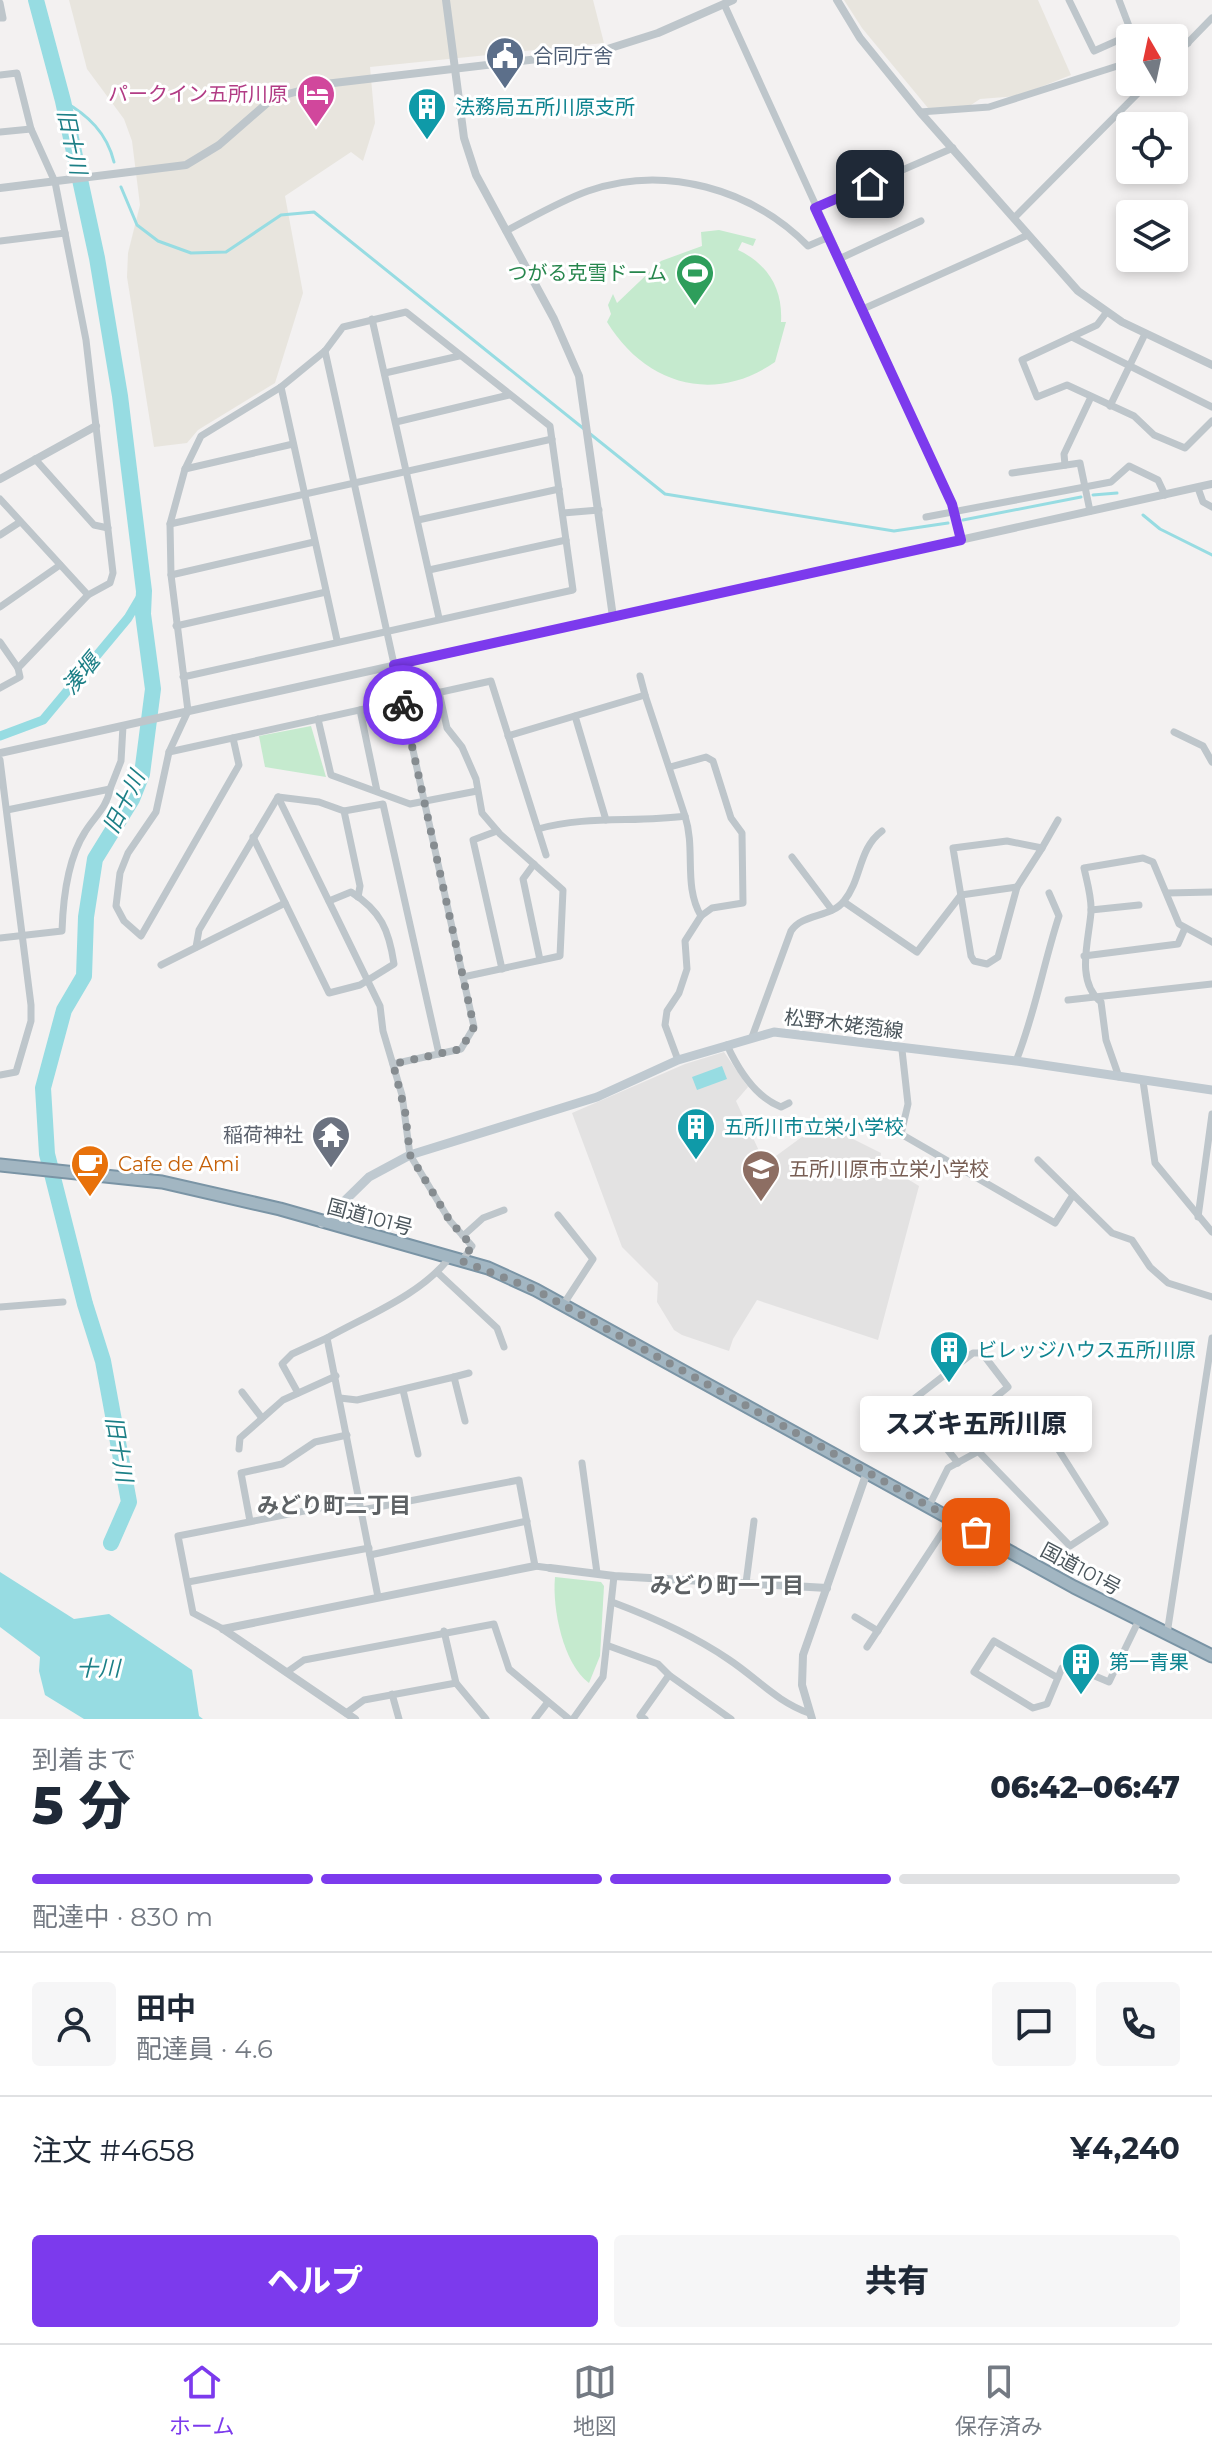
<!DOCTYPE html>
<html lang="ja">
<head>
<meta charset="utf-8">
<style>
  :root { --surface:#fff; --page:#f6f6f7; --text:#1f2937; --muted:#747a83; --line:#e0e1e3; --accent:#7c3aed }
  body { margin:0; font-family:Montserrat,"Noto Sans JP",sans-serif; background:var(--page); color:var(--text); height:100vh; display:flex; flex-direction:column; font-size:30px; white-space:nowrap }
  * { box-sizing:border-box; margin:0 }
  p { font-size:26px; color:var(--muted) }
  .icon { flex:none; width:44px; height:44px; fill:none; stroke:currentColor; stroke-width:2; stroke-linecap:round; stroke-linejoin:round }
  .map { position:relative; height:1719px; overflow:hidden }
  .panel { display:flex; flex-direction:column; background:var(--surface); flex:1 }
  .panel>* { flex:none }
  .needle { width:52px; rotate:351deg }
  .tools { position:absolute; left:1116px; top:24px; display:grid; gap:16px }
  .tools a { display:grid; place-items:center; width:72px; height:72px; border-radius:8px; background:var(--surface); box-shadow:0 4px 12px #0003; font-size:40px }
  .pin { position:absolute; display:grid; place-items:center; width:68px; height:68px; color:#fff; margin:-34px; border-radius:16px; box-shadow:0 4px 12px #0006 }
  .courier { position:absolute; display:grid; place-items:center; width:80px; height:80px; margin:-40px; border:6px solid #7c3aed; border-radius:50%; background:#fff; color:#222; box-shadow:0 2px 10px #0007 }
  .bubble { position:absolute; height:56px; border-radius:8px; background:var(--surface); box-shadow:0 4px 12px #0003; font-size:26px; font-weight:800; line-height:56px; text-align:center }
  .overview em { font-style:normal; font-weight:800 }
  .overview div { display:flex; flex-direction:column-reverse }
  .overview { display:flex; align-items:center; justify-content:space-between; height:136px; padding:0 32px }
  h1 { font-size:52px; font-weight:800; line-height:60px }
  .bar { display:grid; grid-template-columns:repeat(4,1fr); gap:12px 8px; align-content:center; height:96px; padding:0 32px }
  .bar i { height:10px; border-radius:6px; background:var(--line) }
  .bar .on { background:var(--accent) }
  .bar p { grid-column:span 4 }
  .line { display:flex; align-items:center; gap:20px; padding:0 32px; border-top:2px solid var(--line) }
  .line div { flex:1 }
  .round { display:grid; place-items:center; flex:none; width:84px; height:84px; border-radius:8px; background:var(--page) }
  .cta { display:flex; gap:16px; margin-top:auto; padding:16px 32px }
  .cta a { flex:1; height:92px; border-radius:8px; background:var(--accent); color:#fff; font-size:32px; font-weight:800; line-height:92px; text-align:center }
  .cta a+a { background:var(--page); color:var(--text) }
  .dock { display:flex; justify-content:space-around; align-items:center; height:112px; border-top:2px solid var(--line); background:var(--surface); font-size:22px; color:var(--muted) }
  .dock a { display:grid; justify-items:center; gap:4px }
  .dock .on { color:var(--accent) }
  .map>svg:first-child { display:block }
</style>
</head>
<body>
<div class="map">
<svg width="1212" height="1719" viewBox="0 0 1212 1719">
  <rect width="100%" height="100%" fill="#f3f1f1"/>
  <g fill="#e8e5de">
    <polygon points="69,0 593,0 604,43 370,67 375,123 363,161 351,152 285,196 303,293 275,383 198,430 187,443 154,447 127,277 128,253 140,205 132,141 124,119 87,69"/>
    <polygon points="844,0 1038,0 1071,75 1018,96 980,99 968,107 928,108 862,28"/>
  </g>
  <polygon fill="#e3e2e2" points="724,1052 748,1087 736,1101 765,1164 821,1123 881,1153 880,1162 919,1186 878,1340 757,1300 733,1339 729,1351 682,1335 674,1330 657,1302 658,1283 622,1247 572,1113 685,1064"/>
  <g fill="#c5eace">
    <path d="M719 230 756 239 753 246 742 242 738 250C768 264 783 289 781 322H786L775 362C713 405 645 384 607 322L611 314 608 305 613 294 617 303 661 261 702 246 701 232Z"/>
    <polygon points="311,726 326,777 265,767 259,736"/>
    <path d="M555 1577 601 1582 604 1586 600 1656 589 1683C563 1664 552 1608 555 1577Z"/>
  </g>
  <g fill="#97dce2">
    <polygon points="722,1066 727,1079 697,1090 692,1077"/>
    <polygon points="0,1572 74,1619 109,1614 192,1670 199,1716 203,1719 84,1719 45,1695 39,1671 40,1657 0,1627"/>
  </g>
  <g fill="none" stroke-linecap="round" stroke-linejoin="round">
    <g stroke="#97dce2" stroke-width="3">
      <path d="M63 101C88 115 107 133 114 162"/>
      <polyline points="121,187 137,225 158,241 191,253 226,252 281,215 314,212 665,494 894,531 948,523"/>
      <polyline points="1093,495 1117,493"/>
      <polyline points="1143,515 1160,529 1212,555"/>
      <polyline points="963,520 1081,497"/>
    </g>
    <polyline stroke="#97dce2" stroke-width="9" points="0,736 43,720 128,618 144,591"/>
    <polyline stroke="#97dce2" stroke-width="16" points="36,0 63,101 97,258 120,396 144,591 143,614 153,689 142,774 132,799 95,859 86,917 84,976 64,1010 43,1088 47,1154 85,1304 103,1361 129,1502 111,1543"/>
    <defs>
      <polyline id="trunk" points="0,1165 162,1182 280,1209 488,1268 536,1290 1074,1587 1212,1656"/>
    </defs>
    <use href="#trunk" stroke="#7a94a5" stroke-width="15"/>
    <g stroke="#bec6cb" stroke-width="7">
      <polyline points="1069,0 1094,51 1132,34 1119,0"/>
      <polyline points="0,3 3,18 0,18"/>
      <polyline points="724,4 952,504 961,540"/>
      <polyline points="1174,44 1188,43"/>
      <polyline points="1174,57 1212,18"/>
      <polyline points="0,75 17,73 31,129 55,182 86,340 113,573 110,583 88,595 18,668"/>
      <polyline points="920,112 989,107 1130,62"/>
      <polyline points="0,132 31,129"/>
      <polyline points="815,208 953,148"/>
      <polyline points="1014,218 1149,82"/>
      <path d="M506 231C533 217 560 201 588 191 665 164 752 189 808 246L829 237"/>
      <polyline points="0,241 65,233"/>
      <polyline points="839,259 921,221"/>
      <polyline points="863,309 1028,235"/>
      <polyline points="1106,313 1097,325 1022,360 1037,397 1067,385 1134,416 1154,435 1185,448 1212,421"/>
      <polyline points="372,319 439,618"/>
      <polyline points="1072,337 1212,407"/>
      <polyline points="325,351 474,1027 461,1049 393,1064"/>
      <polyline points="385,373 459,356"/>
      <polyline points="281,387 337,640"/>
      <polyline points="1110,406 1145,334"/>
      <polyline points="396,422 509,395"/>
      <polyline points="35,459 94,525 108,528"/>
      <polyline points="1065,465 1064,454 1091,397"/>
      <polyline points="185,469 293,444"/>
      <polyline points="1012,473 1080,463 1090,511"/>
      <polyline points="1198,488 1203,502 1212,507"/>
      <polyline points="0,499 88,595"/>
      <polyline points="563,513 599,510"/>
      <polyline points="926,517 1111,482 1129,466 1158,480 1165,495"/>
      <polyline points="418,520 559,489"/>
      <polyline points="170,524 552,439"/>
      <polyline points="0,535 20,522"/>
      <polyline points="429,570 566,540"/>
      <polyline points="171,575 314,542"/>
      <polyline points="0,607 60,565"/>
      <polyline points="176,626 326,592"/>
      <polyline points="0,642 18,668 20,677 0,688"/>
      <polyline points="640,676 645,695"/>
      <polyline points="183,677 573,590 550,426 406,312 343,327 325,351 281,387 201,436 185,469 170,524 171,575 188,711 169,752 156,812 128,853 120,873 116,906 124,921 141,936 239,765 233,738"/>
      <polyline points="439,692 447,728 462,747 476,779 482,813 500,834 563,890 560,956 463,977"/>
      <polyline points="360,710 377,791"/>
      <polyline points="575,716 606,820"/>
      <polyline points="318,719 331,775 410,804 477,791"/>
      <polyline points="1174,732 1203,746 1212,762"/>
      <path d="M508 736 645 695 685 816C636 823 587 815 538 829"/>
      <polyline points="169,752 491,681 546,855"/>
      <polyline points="0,760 31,1005 31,1021 16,1072 0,1075"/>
      <polyline points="670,767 706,757 713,761 731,818 742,833 743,903 712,908 701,916"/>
      <polyline points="110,789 121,761 123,726"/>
      <polyline points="278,797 380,1006 383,1031 402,1095 410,1155 450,1221 472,1246 462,1261"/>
      <polyline points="344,811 383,804 439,1054"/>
      <polyline points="497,831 473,840 502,969"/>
      <path d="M253 837 329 993 360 985 394 964C389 930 381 911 351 892L329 901"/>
      <polygon points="1007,841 1042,848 1017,887 998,957 987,964 974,961 971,956 953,848"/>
      <polyline points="1042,848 1058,820"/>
      <polyline points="792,857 832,910"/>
      <polyline points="534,864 523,879 540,960"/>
      <polyline points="1167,893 1212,892"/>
      <polyline points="844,902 917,952 961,895 1017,887"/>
      <polyline points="1091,910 1139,905"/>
      <path d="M0 938 62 931C63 899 67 860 85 832 94 817 107 808 110 789L7 810"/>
      <polyline points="196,947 199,930 278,797 319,802 344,811 360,886 358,897"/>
      <polyline points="1084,956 1178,944 1185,928"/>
      <polyline points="161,965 285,903"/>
      <polyline points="1068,1000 1212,984"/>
      <path d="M752 1037 791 931C803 913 831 918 844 901 862 879 858 849 882 831"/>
      <path d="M727 1045C738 1069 755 1097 781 1107L789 1103"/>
      <polyline points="902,1050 908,1104 901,1134 1055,1223 1073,1195"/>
      <path d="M678 1060 665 1025 667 1011 679 993 687 969 685 941 701 916C683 885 696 850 685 816"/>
      <path d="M1016 1061C1035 1014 1043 965 1059 916L1049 893"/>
      <path d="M1119 1077 1106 1040 1101 1002C1075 981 1089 940 1091 912 1092 898 1087 882 1084 868L1143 858 1153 862 1179 924 1212 942"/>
      <polyline points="1143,1081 1155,1163 1212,1232"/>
      <polyline points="1038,1160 1112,1233 1132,1240 1150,1267 1168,1283 1212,1297"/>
      <polyline points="558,1215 593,1259 563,1305"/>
      <polyline points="1198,1217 1212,1114"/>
      <polyline points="463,1236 483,1218 504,1210"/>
      <polyline points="438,1273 497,1328 504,1347"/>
      <polyline points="0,1307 63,1302"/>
      <polyline points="454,1377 469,1373"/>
      <polyline points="403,1390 418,1454"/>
      <polyline points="242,1392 262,1418"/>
      <polyline points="298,1393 282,1364 292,1354 327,1338"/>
      <polyline points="340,1398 357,1400 454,1377 465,1421"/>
      <polyline points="941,1442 1008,1387 982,1353 973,1353 910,1402 958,1463"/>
      <polyline points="239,1449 240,1438 283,1400 336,1376"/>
      <polyline points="978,1451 1070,1546 1105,1523 1034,1411"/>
      <polyline points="582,1463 597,1573"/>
      <polyline points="929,1506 948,1468 999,1440 1046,1402"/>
      <polyline points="362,1510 519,1480 535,1566 550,1568"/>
      <polyline points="250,1521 241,1473 282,1464 315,1442 347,1435"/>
      <polyline points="370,1555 527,1521"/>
      <polyline points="188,1582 369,1548"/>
      <polyline points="746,1583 754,1521"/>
      <path d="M378 1597 327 1338C368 1315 421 1295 450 1257"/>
      <path d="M612 1602C652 1617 693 1635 728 1659 757 1678 777 1702 809 1713"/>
      <polyline points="855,1617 878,1631"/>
      <polyline points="223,1629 193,1613 178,1536 360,1500"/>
      <polyline points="444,1631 456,1683 486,1719"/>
      <polyline points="1167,1634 1212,1338"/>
      <polyline points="609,1646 658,1664 669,1675 731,1719"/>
      <polyline points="867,1647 951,1519"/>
      <polyline points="287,1672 304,1660 494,1624 509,1669 569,1719"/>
      <polyline points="1058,1678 994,1641 974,1672 1033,1708 1047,1704 1062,1668 1069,1665 1109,1682 1139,1620"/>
      <polyline points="392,1694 399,1719"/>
      <polyline points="346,1713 364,1700 456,1683"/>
      <polyline points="535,1719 548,1702"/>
      <polyline points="573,1719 603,1677 614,1576"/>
      <polyline points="645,1719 640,1716 669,1675"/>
    </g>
    <g stroke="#bec6cb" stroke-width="8">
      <polyline points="446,0 464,138 476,175 554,319 579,376 613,617"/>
      <polyline points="837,0 860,38 920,112 1078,291 1122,322 1212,365"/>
      <polyline points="0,188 186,165 219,145 273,98 325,84 598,52 658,33 733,0"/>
      <polyline points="0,479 96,426"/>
      <polyline points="0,753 1212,484"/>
      <polyline points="550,1568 614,1576 827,1588"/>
      <polyline points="223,1629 535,1566"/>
      <polyline points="223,1629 355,1719"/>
      <polyline points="812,1719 802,1685 803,1655 867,1472"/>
    </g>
    <polyline stroke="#bfc9d0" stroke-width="9" points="322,1223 369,1177 410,1155 597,1097 678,1060 774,1032 1016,1061 1212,1090"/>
    <use href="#trunk" stroke="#a2b6c2" stroke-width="11"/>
  </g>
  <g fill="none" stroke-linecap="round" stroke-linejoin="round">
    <polyline stroke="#868c90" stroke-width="8" stroke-dasharray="0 14.4" points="403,705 474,1027 461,1049 393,1064 405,1111 410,1155 450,1221 472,1246 462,1261 536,1290 976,1532"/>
    <polyline stroke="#7c3aed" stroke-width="10" points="403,705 394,665 961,540 952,504 815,208 870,184"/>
  </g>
  <defs>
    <symbol id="civic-pin" viewBox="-11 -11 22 30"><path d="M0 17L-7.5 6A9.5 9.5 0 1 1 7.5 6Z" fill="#5c6f8a" stroke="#fff"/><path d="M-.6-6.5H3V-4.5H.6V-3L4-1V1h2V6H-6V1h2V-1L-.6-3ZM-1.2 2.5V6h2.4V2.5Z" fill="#fff"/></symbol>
    <symbol id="hotel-pin" viewBox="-11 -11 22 30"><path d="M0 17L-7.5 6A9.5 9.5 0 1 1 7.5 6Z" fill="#d1479c" stroke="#fff"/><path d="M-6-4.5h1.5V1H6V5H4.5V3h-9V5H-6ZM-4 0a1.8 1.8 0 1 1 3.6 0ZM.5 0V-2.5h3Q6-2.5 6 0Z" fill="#fff"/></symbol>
    <symbol id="building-pin" viewBox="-11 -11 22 30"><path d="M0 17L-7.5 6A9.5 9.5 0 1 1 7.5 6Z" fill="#0f9aa8" stroke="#fff"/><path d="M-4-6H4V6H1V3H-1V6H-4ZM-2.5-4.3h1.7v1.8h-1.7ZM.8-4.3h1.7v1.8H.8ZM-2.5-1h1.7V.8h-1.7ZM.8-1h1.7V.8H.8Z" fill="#fff"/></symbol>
    <symbol id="stadium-pin" viewBox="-11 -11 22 30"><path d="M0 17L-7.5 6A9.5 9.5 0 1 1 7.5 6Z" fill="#2e9e5b" stroke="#fff"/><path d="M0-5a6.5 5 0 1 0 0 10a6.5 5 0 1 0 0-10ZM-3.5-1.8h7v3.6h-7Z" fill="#fff"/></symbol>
    <symbol id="temple-pin" viewBox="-11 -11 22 30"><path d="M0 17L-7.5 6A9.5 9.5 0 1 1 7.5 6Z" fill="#6b7280" stroke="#fff"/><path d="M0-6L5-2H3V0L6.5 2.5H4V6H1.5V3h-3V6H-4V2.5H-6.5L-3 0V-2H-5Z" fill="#fff"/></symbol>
    <symbol id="cafe-pin" viewBox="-11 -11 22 30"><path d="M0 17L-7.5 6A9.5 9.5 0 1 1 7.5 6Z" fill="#e8710a" stroke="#fff"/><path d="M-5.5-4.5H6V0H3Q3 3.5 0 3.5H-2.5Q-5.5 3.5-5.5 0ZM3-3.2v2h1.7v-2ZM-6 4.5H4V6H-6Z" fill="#fff"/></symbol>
    <symbol id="school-pin" viewBox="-11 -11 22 30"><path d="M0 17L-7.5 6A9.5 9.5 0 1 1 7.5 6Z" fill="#8d6e63" stroke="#fff"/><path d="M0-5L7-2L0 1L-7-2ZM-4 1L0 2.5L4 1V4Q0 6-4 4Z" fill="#fff"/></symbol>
  </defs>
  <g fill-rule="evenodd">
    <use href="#civic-pin" x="483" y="34" width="44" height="60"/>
    <use href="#hotel-pin" x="294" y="72" width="44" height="60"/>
    <use href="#building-pin" x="405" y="85" width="44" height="60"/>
    <use href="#stadium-pin" x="673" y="251" width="44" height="60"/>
    <use href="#building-pin" x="674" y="1105" width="44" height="60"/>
    <use href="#temple-pin" x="309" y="1113" width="44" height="60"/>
    <use href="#cafe-pin" x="68" y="1142" width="44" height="60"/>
    <use href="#school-pin" x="739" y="1147" width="44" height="60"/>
    <use href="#building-pin" x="927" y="1328" width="44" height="60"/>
    <use href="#building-pin" x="1059" y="1640" width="44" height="60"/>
  </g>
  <g text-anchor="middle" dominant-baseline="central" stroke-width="6" stroke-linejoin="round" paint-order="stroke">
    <g font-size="20" fill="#4e5e75" stroke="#fff" text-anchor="start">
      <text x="533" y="56">合同庁舎</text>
    </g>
    <g font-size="20" fill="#b23c85" stroke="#fff" text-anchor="end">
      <text x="288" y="94">パークイン五所川原</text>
    </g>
    <g font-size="20" fill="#0d838f" stroke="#fff" text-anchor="start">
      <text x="455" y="107">法務局五所川原支所</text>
      <text x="724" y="1127">五所川市立栄小学校</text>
      <text x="977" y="1350">ビレッジハウス五所川原</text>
      <text x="1109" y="1662">第一青果</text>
    </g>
    <g font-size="20" fill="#27864d" stroke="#fff" text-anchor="end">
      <text x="667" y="273">つがる克雪ドーム</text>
    </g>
    <g font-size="20" fill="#4b565c" stroke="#fff">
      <text transform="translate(844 1024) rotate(7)">松野木姥萢線</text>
      <text transform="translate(370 1217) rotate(15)">国道101号</text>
      <text transform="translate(1081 1569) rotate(28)">国道101号</text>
    </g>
    <g font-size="20" fill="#5b616d" stroke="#fff" text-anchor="end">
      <text x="303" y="1135">稲荷神社</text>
    </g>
    <g font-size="20" fill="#c56008" stroke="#fff" text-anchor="start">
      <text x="118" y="1164">Cafe de Ami</text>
    </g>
    <g font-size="20" fill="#785e54" stroke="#fff" text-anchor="start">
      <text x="789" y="1169">五所川原市立栄小学校</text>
    </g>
    <g font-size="22" font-style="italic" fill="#1c7f86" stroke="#fff">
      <text transform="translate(72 142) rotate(78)">旧十川</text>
      <text transform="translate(81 674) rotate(-50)">湊堰</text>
      <text transform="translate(124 802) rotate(-64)">旧十川</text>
      <text transform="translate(119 1449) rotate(80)">旧十川</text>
      <text x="98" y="1668">十川</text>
    </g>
    <g font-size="22" font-weight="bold" fill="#5e6265" stroke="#fff">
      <text x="334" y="1505">みどり町二丁目</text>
      <text x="727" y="1585">みどり町一丁目</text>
    </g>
  </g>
</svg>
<div class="tools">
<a><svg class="needle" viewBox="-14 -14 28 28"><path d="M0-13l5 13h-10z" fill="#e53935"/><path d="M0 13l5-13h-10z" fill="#747a83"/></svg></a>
<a><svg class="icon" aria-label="locate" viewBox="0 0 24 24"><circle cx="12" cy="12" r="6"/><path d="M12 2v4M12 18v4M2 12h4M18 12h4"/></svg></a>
<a><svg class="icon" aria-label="layers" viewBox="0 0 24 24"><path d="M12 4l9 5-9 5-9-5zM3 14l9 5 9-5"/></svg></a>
</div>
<div class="pin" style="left:976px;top:1532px;background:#ea580c"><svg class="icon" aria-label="bag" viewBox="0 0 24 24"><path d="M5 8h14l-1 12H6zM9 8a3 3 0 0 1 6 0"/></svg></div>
<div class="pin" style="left:870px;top:184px;background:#1f2937"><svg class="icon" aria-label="home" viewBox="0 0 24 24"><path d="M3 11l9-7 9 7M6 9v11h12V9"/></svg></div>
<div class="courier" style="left:403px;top:705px"><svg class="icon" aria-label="bike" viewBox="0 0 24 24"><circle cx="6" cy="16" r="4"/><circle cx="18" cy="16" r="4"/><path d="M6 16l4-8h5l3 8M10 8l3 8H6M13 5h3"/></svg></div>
<div class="bubble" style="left:860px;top:1396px;width:232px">スズキ五所川原</div>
</div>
<section class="panel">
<div class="overview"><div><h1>5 分</h1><p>到着まで</p></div><em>06:42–06:47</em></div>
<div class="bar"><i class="on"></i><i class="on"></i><i class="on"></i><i></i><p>配達中 · 830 m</p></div>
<div class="line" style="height:144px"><a class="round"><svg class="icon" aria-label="person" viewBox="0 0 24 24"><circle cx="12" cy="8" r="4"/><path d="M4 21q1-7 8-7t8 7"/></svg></a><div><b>田中</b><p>配達員 · 4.6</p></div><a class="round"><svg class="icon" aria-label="chat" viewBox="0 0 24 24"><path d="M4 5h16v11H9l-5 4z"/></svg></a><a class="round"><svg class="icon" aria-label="phone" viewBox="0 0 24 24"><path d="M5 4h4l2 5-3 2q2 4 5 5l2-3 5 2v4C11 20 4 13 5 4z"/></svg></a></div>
<div class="line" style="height:104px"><div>注文 #4658</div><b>¥4,240</b></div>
<div class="cta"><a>ヘルプ</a><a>共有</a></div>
</section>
<nav class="dock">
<a class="on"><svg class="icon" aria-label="home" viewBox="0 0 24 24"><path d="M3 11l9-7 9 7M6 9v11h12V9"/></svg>ホーム</a>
<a><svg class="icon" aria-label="map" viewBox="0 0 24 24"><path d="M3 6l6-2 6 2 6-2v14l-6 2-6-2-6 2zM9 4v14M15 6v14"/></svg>地図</a>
<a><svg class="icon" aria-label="saved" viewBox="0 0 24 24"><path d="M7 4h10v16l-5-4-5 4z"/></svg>保存済み</a>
</nav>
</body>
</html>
